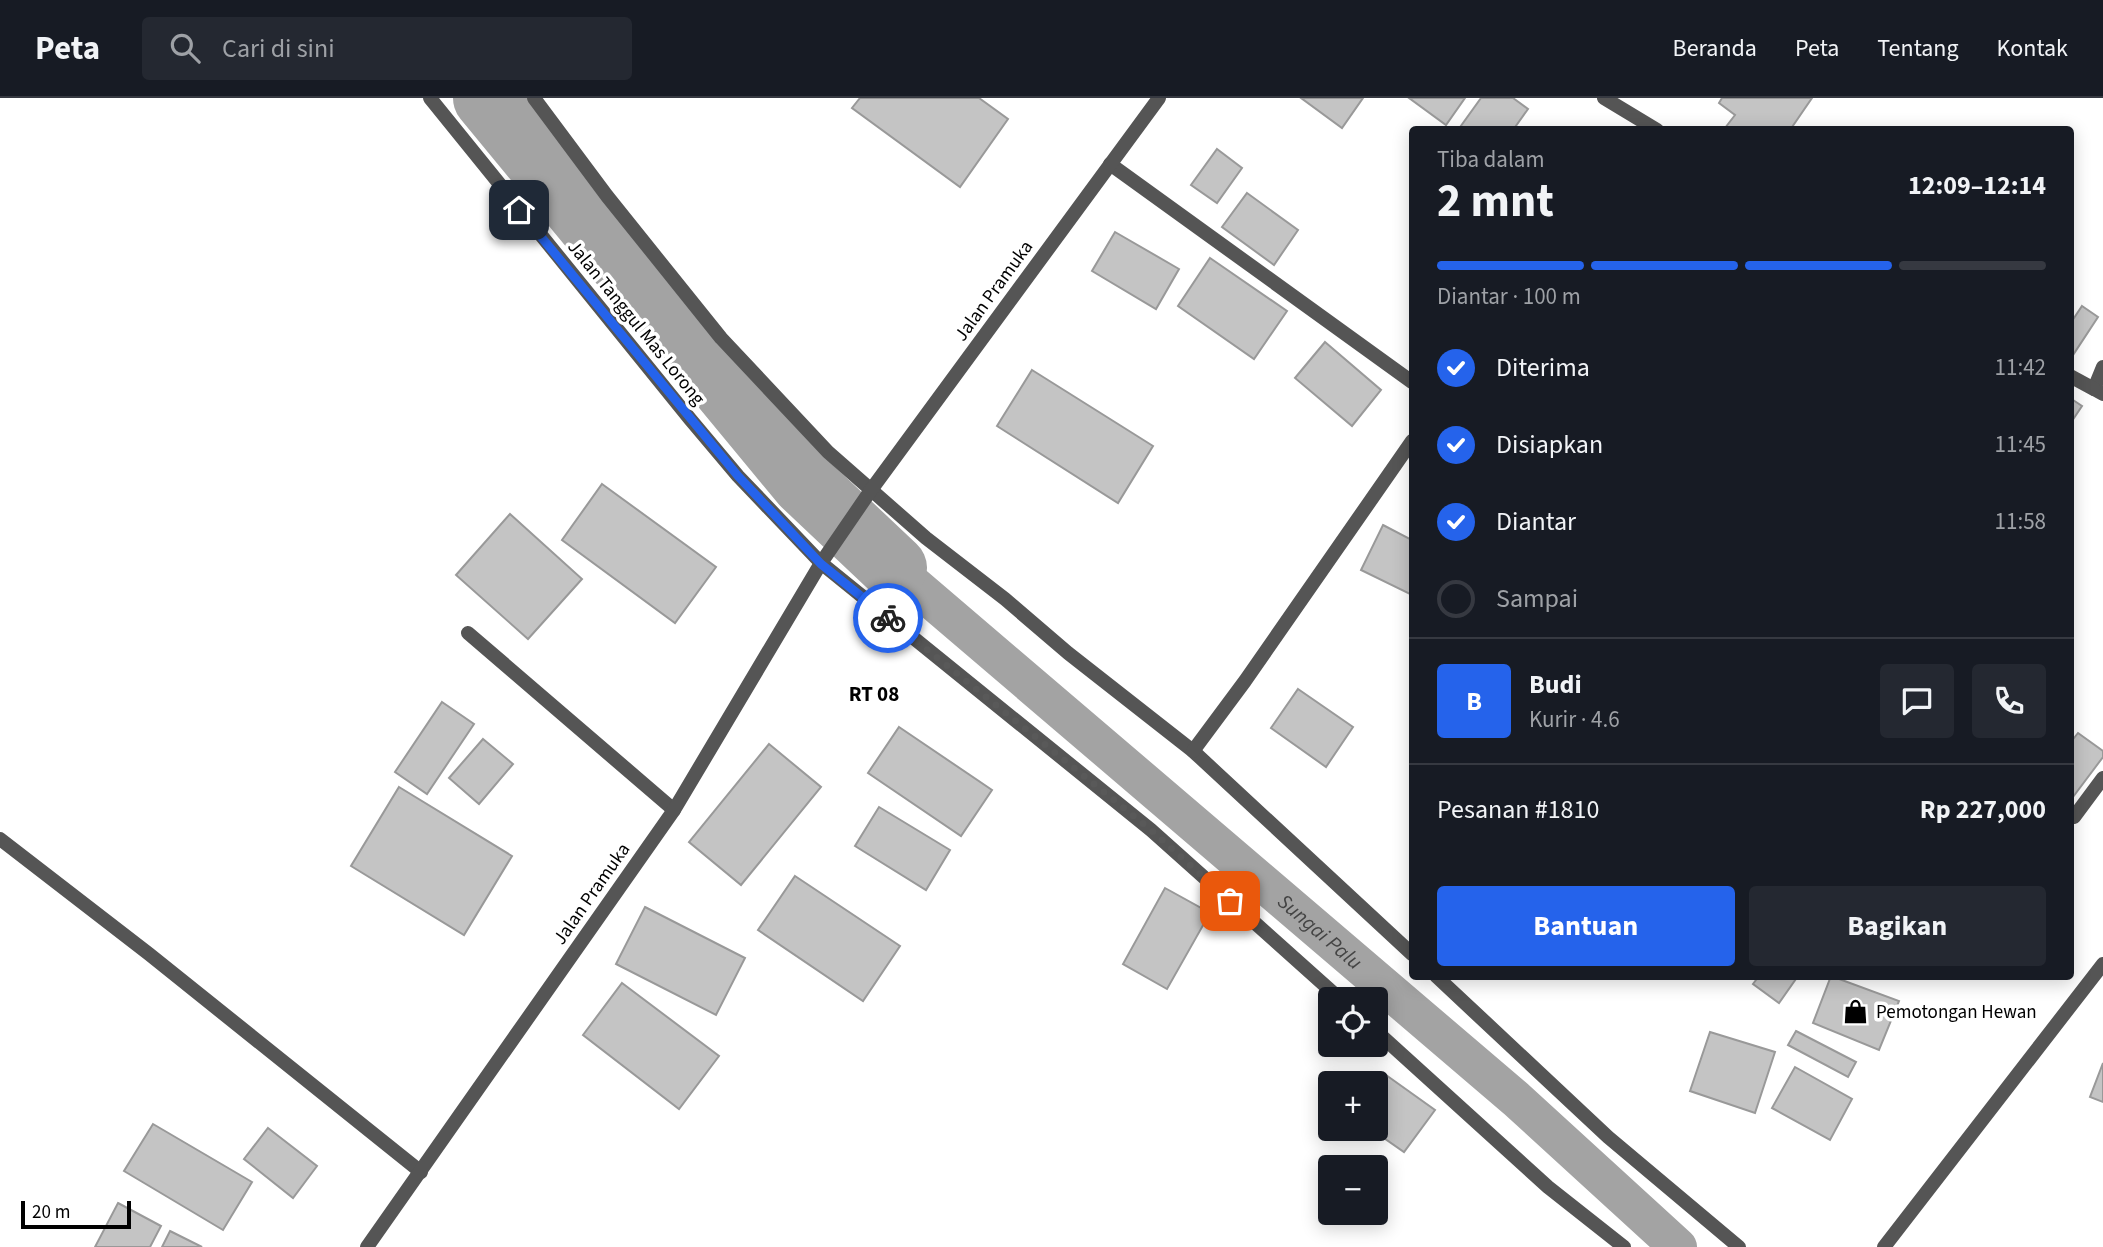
<!DOCTYPE html>
<html lang="id">
<head>
<meta charset="utf-8">
<style>
  :root { --surface:#171b24; --page:#242831; --text:#f1f3f6; --muted:#9ea1a6; --line:#363941; --accent:#2563eb }
  body { margin:0; font-family:"Source Sans 3",sans-serif; background:var(--page); color:var(--text); height:100vh; display:flex; flex-direction:column; font-size:26px; white-space:nowrap }
  * { box-sizing:border-box; margin:0 }
  p { font-size:23px; color:var(--muted) }
  .icon { flex:none; width:38px; height:38px; fill:none; stroke:currentColor; stroke-width:2; stroke-linecap:round; stroke-linejoin:round }
  .map { position:relative; flex:1; overflow:hidden }
  .side { position:absolute; left:1409px; top:28px; width:665px; height:854px; display:flex; flex-direction:column; background:var(--surface); border-radius:7px; box-shadow:0 4px 18px #0003 }
  .side>* { flex:none }
  .controls { position:absolute; left:1318px; top:889px; display:grid; gap:14px }
  .controls a { display:grid; place-items:center; width:70px; height:70px; border-radius:7px; background:var(--surface); box-shadow:0 4px 18px #0003; font-size:35px }
  .scale { position:absolute; left:21px; bottom:18px; width:110px; box-sizing:border-box; padding-left:7px; border:4px solid #000; border-top:0; font-size:19px; line-height:24px; white-space:nowrap; color:#000; -webkit-text-stroke:5px #fff; paint-order:stroke }
  .pin { position:absolute; display:grid; place-items:center; width:60px; height:60px; color:#fff; margin:-30px; border-radius:14px; box-shadow:0 4px 10px #0006 }
  .courier { position:absolute; display:grid; place-items:center; width:70px; height:70px; margin:-35px; border:5px solid #2563eb; border-radius:50%; background:#fff; color:#222; box-shadow:0 2px 9px #0007 }
  .overview em { font-style:normal; font-weight:700 }
  .overview div { display:flex; flex-direction:column-reverse }
  .overview { display:flex; align-items:center; justify-content:space-between; height:119px; padding:0 28px }
  h1 { font-size:46px; font-weight:700; line-height:52px }
  .bar { display:grid; grid-template-columns:repeat(4,1fr); gap:10px 7px; align-content:center; height:84px; padding:0 28px }
  .bar i { height:9px; border-radius:5px; background:var(--line) }
  .bar .selected { background:var(--accent) }
  .bar p { grid-column:span 4 }
  .line { display:flex; align-items:center; gap:18px; padding:0 28px; border-top:2px solid var(--line) }
  .line div { flex:1 }
  .round { display:grid; place-items:center; flex:none; width:74px; height:74px; border-radius:7px; background:var(--page) }
  ol { padding:0 28px; list-style:none }
  li { display:flex; align-items:center; gap:21px; height:77px }
  li p { margin-inline-start:auto }
  li .icon { padding:7px; border-radius:50%; background:var(--accent); color:#fff; stroke-width:4 }
  li:last-child { color:var(--muted) }
  li i { width:38px; height:38px; border:4px solid var(--line); border-radius:50% }
  .primary-button { display:flex; gap:14px; margin-top:auto; padding:14px 28px }
  .primary-button a { flex:1; height:80px; border-radius:7px; background:var(--accent); color:#fff; font-size:28px; font-weight:700; line-height:80px; text-align:center }
  .primary-button a+a { background:var(--page); color:var(--text) }
  header { display:flex; align-items:center; gap:42px; box-sizing:border-box; height:98px; padding:0 35px; background:var(--surface); border-bottom:2px solid var(--line) }
  header strong { font-size:33px }
  nav { display:flex; gap:38px; margin-inline-start:auto; font-size:24px }
  .search { width:490px; height:63px; background:var(--page); display:flex; align-items:center; gap:18px; box-sizing:border-box; padding:0 24px; border-radius:7px; color:var(--muted); font-size:26px }
  .map>svg:first-child { display:block }
</style>
</head>
<body>
<header>
<strong>Peta</strong>
<div class="search"><svg class="icon" aria-label="search" viewBox="0 0 24 24"><circle cx="10" cy="10" r="6"/><path d="M15 15l6 6"/></svg>Cari di sini</div>
<nav><a>Beranda</a><a>Peta</a><a>Tentang</a><a>Kontak</a></nav>
</header>
<div class="map">
<svg width="2103" height="1149" viewBox="0 0 2103 1149">
  <rect width="100%" height="100%" fill="#fff"/>
  <g fill="none" stroke-linecap="round" stroke-linejoin="round">
    <path stroke="#a3a3a3" stroke-width="38" id="s1" d="M894 470 1516 1001 1678 1149"/>
    <polyline stroke="#a3a3a3" stroke-width="66" points="486,0 804,385 894,470"/>
  </g>
  <g fill="#c4c4c4" stroke="#999" stroke-width="2">
    <polygon points="860,0 979,0 1008,21 960,89 852,10"/>
    <polygon points="1301,0 1363,0 1342,30"/>
    <polygon points="1409,0 1465,0 1446,27"/>
    <polygon points="1481,0 1513,0 1528,11 1513,32 1458,32"/>
    <polygon points="1722,0 1812,0 1790,32 1726,32 1725,30 1735,17 1719,5"/>
    <polygon points="1217,51 1242,70 1217,105 1191,87"/>
    <polygon points="1247,95 1298,132 1274,167 1222,129"/>
    <polygon points="1115,134 1179,171 1156,211 1092,173"/>
    <polygon points="1210,160 1287,213 1254,261 1178,208"/>
    <polygon points="2082,208 2098,219 2073,257 2070,255 2070,226"/>
    <polygon points="1325,244 1381,292 1352,328 1295,280"/>
    <polygon points="1032,272 1153,348 1118,405 997,328"/>
    <polygon points="2070,300 2082,308 2070,326"/>
    <polygon points="602,386 716,469 675,525 562,442"/>
    <polygon points="510,416 582,481 528,541 456,477"/>
    <polygon points="1383,427 1412,442 1412,497 1361,472"/>
    <polygon points="1298,591 1353,629 1326,669 1271,630"/>
    <polygon points="442,604 474,626 427,696 395,674"/>
    <polygon points="899,629 992,692 961,738 868,675"/>
    <polygon points="2078,635 2103,653 2103,659 2073,699 2070,697 2070,645"/>
    <polygon points="483,641 513,666 479,706 449,680"/>
    <polygon points="769,646 821,689 741,787 689,744"/>
    <polygon points="399,689 512,758 464,837 351,768"/>
    <polygon points="879,709 950,752 926,792 855,748"/>
    <polygon points="795,778 900,848 863,903 758,832"/>
    <polygon points="1165,790 1210,815 1167,891 1123,866"/>
    <polygon points="645,809 745,860 716,917 616,866"/>
    <polygon points="1759,878 1798,878 1779,905 1753,886"/>
    <polygon points="1831,878 1899,903 1879,952 1813,925"/>
    <polygon points="622,885 719,958 679,1011 583,937"/>
    <polygon points="1796,933 1856,964 1848,979 1788,947"/>
    <polygon points="1710,934 1775,954 1755,1015 1690,993"/>
    <polygon points="2103,965 2103,1004 2090,999"/>
    <polygon points="1795,969 1852,1001 1830,1042 1772,1010"/>
    <polygon points="1386,977 1435,1012 1404,1054 1371,1031 1376,1031 1376,992"/>
    <polygon points="153,1026 252,1084 223,1132 124,1073"/>
    <polygon points="268,1030 317,1068 293,1100 244,1061"/>
    <polygon points="118,1105 161,1128 150,1149 95,1149"/>
    <polygon points="170,1133 202,1149 162,1149"/>
  </g>
  <g fill="none" stroke-linecap="round" stroke-linejoin="round">
    <polyline stroke="#555" stroke-width="14" points="2074,719 2103,680"/>
    <g stroke="#555" stroke-width="14">
      <polyline points="430,0 690,321 738,378 821,465 1151,732 1340,901"/>
      <polyline points="534,0 607,98 721,240 828,354 926,440 1005,501 1068,555 1193,653 1412,856"/>
      <polyline points="1604,0 1657,32"/>
      <polyline points="1110,66 1412,284"/>
      <polyline points="2103,269 2094,291 2103,296"/>
      <polyline points="2070,278 2094,291"/>
      <polyline points="468,535 674,712"/>
      <polyline points="1193,653 1245,583 1412,343"/>
      <polyline points="0,741 149,856 421,1074"/>
      <polyline points="1436,878 1608,1039 1739,1149"/>
      <polyline points="1376,933 1548,1089 1624,1149"/>
      <polyline points="367,1149 674,712 821,465 871,392 1159,0"/>
      <polyline points="1884,1149 2103,866"/>
    </g>
  </g>
  <g fill="none" stroke-linecap="round" stroke-linejoin="round">
    <polyline stroke="#595959" stroke-width="7" stroke-dasharray="0 12.6" points="888,520 1151,732 1230,803"/>
    <polyline stroke="#2563eb" stroke-width="9" points="519,112 738,378 821,466 888,520"/>
  </g>
  <defs>
    <symbol id="shop-bare" viewBox="-9 -9 18 18"><path d="M-5-2.5h2.3a2.7 3.5 0 0 1 5.4 0H5L5.5 6h-11ZM-1.5-2.5h3a1.5 2.3 0 0 0-3 0Z" fill="#000" stroke="#fff" stroke-width="2.5" paint-order="stroke"/></symbol>
  </defs>
  <g fill-rule="evenodd">
    <use href="#shop-bare" x="1838" y="896" width="35" height="35"/>
  </g>
  <g text-anchor="middle" dominant-baseline="central" stroke-width="7" stroke-linejoin="round" paint-order="stroke">
    <g font-size="19" fill="#000" stroke="#fff">
      <text transform="translate(994 193) rotate(-54)">Jalan Pramuka</text>
      <text transform="translate(636 225) rotate(51)">Jalan Tanggul Mas Lorong</text>
      <text transform="translate(592 796) rotate(-55)">Jalan Pramuka</text>
    </g>
    <g font-size="19" fill="#000" stroke="#fff" text-anchor="start">
      <text x="1876" y="914">Pemotongan Hewan</text>
    </g>
    <g font-size="21" font-weight="bold" fill="#000" stroke="#fff">
      <text x="874" y="596">RT 08</text>
    </g>
    <g font-size="21" font-style="italic" fill="#444" stroke="#fff">
      <text stroke="none"><textPath href="#s1" startOffset="560">Sungai Palu</textPath></text>
    </g>
  </g>
</svg>
<div class="controls">
<a><svg class="icon" aria-label="locate" viewBox="0 0 24 24"><circle cx="12" cy="12" r="6"/><path d="M12 2v4M12 18v4M2 12h4M18 12h4"/></svg></a>
<a>+</a>
<a>−</a>
</div>
<div class="scale">20 m</div>
<div class="pin" style="left:1230px;top:803px;background:#ea580c"><svg class="icon" aria-label="bag" viewBox="0 0 24 24"><path d="M5 8h14l-1 12H6zM9 8a3 3 0 0 1 6 0"/></svg></div>
<div class="pin" style="left:519px;top:112px;background:#1f2937"><svg class="icon" aria-label="home" viewBox="0 0 24 24"><path d="M3 11l9-7 9 7M6 9v11h12V9"/></svg></div>
<div class="courier" style="left:888px;top:520px"><svg class="icon" aria-label="bike" viewBox="0 0 24 24"><circle cx="6" cy="16" r="4"/><circle cx="18" cy="16" r="4"/><path d="M6 16l4-8h5l3 8M10 8l3 8H6M13 5h3"/></svg></div>
<section class="side">
<div class="overview"><div><h1>2 mnt</h1><p>Tiba dalam</p></div><em>12:09–12:14</em></div>
<div class="bar"><i class="selected"></i><i class="selected"></i><i class="selected"></i><i></i><p>Diantar · 100 m</p></div>
<ol>
<li><svg class="icon" aria-label="check" viewBox="0 0 24 24"><path d="M5 12l5 5 9-10"/></svg>Diterima<p>11:42</p></li>
<li><svg class="icon" aria-label="check" viewBox="0 0 24 24"><path d="M5 12l5 5 9-10"/></svg>Disiapkan<p>11:45</p></li>
<li><svg class="icon" aria-label="check" viewBox="0 0 24 24"><path d="M5 12l5 5 9-10"/></svg>Diantar<p>11:58</p></li>
<li><i></i>Sampai</li>
</ol>
<div class="line" style="height:126px"><b class="round" style="background:var(--accent);color:#fff">B</b><div><b>Budi</b><p>Kurir · 4.6</p></div><a class="round"><svg class="icon" aria-label="chat" viewBox="0 0 24 24"><path d="M4 5h16v11H9l-5 4z"/></svg></a><a class="round"><svg class="icon" aria-label="phone" viewBox="0 0 24 24"><path d="M5 4h4l2 5-3 2q2 4 5 5l2-3 5 2v4C11 20 4 13 5 4z"/></svg></a></div>
<div class="line" style="height:91px"><div>Pesanan #1810</div><b>Rp 227,000</b></div>
<div class="primary-button"><a>Bantuan</a><a>Bagikan</a></div>
</section>
</div>
</body>
</html>
